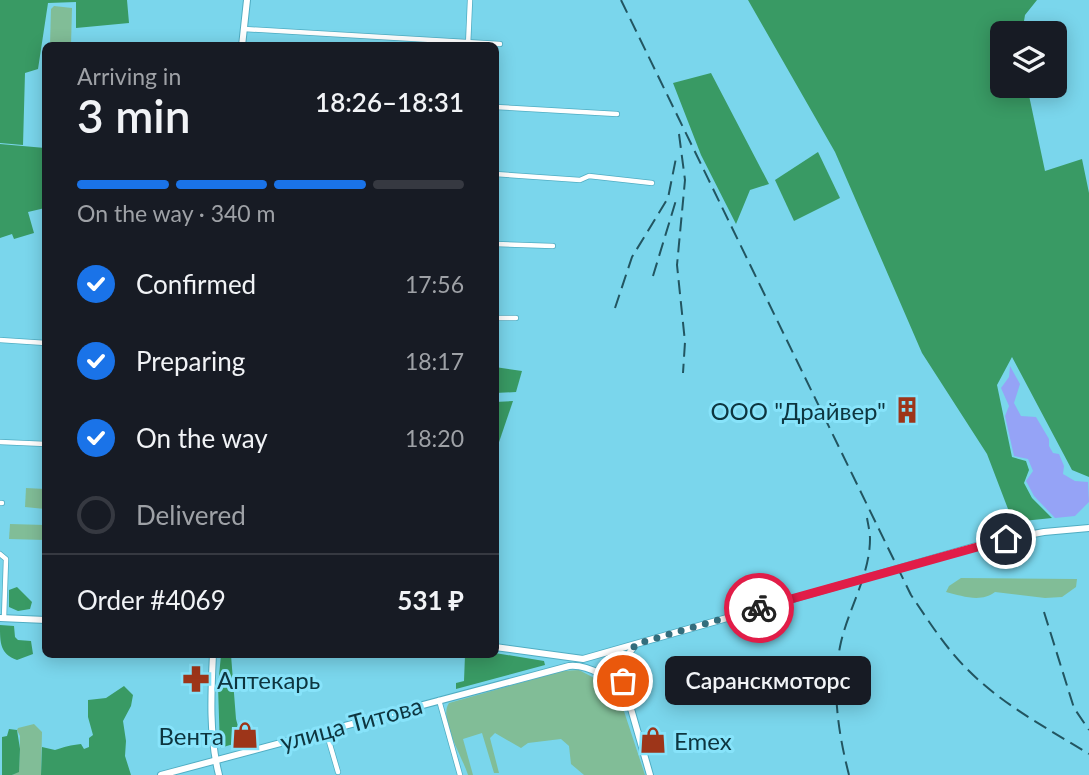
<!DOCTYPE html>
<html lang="en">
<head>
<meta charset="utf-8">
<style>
  :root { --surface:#171b24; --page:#20242c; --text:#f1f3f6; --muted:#9ea1a6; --line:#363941; --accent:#1a73e8 }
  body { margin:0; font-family:Lato,sans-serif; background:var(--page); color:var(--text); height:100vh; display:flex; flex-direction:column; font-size:26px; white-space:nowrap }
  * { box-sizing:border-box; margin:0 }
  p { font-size:23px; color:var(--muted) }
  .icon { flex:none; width:38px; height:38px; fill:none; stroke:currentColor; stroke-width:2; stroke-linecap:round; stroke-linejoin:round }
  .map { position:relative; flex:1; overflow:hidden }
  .drawer { position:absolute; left:42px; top:42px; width:457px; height:616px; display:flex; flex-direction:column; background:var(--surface); border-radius:10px; box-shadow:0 4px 18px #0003 }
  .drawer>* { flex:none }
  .tools { position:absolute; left:990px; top:21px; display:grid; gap:14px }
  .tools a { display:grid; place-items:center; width:77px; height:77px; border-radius:10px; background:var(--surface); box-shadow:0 4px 18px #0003; font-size:35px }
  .pin { position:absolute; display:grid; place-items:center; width:60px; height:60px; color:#fff; margin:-30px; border:4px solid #fff; border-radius:50%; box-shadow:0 2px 7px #0007 }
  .courier { position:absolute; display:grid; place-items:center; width:70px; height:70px; margin:-35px; border:5px solid #e11d48; border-radius:50%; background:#fff; color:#222; box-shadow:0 2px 9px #0007 }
  .bubble { position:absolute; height:49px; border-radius:10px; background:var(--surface); box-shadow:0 4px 18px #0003; font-size:23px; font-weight:600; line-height:49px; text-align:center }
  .overview em { font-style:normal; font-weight:600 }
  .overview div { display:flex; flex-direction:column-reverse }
  .overview { display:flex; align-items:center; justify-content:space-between; height:119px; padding:0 35px }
  h1 { font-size:46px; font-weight:600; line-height:52px }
  .bar { display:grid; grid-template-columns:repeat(4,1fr); gap:10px 7px; align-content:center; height:84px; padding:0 35px }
  .bar i { height:9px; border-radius:5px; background:var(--line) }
  .bar .current { background:var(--accent) }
  .bar p { grid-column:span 4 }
  .line { display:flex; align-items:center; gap:18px; padding:0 35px; border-top:2px solid var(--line) }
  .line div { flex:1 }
  ol { padding:0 35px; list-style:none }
  li { display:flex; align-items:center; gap:21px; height:77px }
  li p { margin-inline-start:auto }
  li .icon { padding:7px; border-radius:50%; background:var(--accent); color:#fff; stroke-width:4 }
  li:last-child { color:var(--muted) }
  li i { width:38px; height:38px; border:4px solid var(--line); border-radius:50% }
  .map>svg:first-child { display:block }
</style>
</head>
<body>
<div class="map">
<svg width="1089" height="775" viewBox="0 0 1089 775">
  <rect width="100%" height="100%" fill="#7ad6ec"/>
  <g fill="#81bd97">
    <polygon points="54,6 72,8 71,45 50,45 51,9"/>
    <polygon points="26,488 45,489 45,509 25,507"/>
    <polygon points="10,524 45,525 45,540 9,539"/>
    <path d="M961 578 1077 579 1076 587 1062 597 1045 598 995 592C981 603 962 596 946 592L949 586Z"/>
    <circle cx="609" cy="666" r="9"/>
    <path d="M579 670 617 690 645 775H584L571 764 569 746 561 739 528 743 521 748 495 733 490 738 499 773H494L482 733 463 739 473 775H468C463 758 438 718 449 703L562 671Z"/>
    <polygon points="34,724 42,732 41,775 12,775 19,771 20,736 17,730 18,728"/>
  </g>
  <g fill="#399a64">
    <polygon points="0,0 127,0 129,23 76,28 76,2 48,3 38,69 25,73 23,145 0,143"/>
    <polygon points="748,0 1037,0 1025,15 1022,33 1003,33 1003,86 1027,86 1045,171 1082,159 1089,193 1089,477 1072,470 1012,357 997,385 1012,457 1026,461 1029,470 1024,483 1032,498 1052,518 1013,522 987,454 922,353 835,152"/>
    <polygon points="711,73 769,184 750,190 736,224 701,155 673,83"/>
    <polygon points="0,144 45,148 45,208 28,212 34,233 14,239 12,234 0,238"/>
    <polygon points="818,152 840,198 794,221 775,180"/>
    <polygon points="495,367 522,371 516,392 495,393"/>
    <polygon points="513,401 495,454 495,402"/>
    <polygon points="17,587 32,602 30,609 18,611 9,607 9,590"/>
    <path d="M0 625 14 626 15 637 18 640 31 641 33 654 17 660C0 654 0 643 0 625Z"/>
    <polygon points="495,653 544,661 545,665 456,689 456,683 464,681 465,655"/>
    <polygon points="221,655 231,655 236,719 243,745 230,745 220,748 218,686"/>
    <path d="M124 686 133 695 131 706 123 721 126 741 125 756 131 775H41L42 747 55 750C64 747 71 745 81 744L84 749 89 747V738L93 735 88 717V700L106 698Z"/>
    <polygon points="9,729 17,730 20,749 19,772 12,775 2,775 2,737 7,736"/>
  </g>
  <polygon fill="#95a3f6" points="1010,366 1020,384 1014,403 1021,416 1036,417 1049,439 1049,446 1053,453 1059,454 1064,466 1063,474 1075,481 1088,482 1089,502 1075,516 1055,518 1034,496 1026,481 1033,471 1028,459 1014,456 1005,416 1009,406 1001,388 1009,377"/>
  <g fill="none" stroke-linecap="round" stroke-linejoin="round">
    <defs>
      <g id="street">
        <polyline points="244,29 500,44"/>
        <polyline points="468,46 470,0"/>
        <polyline points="495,107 617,114"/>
        <polyline points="495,174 580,180 589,176 652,183"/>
        <polyline points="495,244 553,246"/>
        <polyline points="495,318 516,318"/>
        <polyline points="0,340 46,343"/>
        <polyline points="0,442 46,444"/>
        <polyline points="0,503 2,503"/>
        <polyline points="0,554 6,559 4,618"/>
        <polyline points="439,700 460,775"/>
        <polyline points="326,731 338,772"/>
      </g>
      <g id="secondary">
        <polyline points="0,618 46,620"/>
        <polyline points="635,645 623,662 623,681 650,775"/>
        <polyline points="495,647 583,659 734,616"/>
        <path d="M161 775 569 666C589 664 614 680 625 695"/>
      </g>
      <g id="primary">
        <polyline points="242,46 247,0"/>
        <path d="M213 654C211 694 209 736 219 775"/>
      </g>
    </defs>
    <use href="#street" stroke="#50adc3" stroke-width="6"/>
    <use href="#secondary" stroke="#50adc3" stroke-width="8"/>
    <use href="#primary" stroke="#50adc3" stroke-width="8"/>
    <use href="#street" stroke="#fff" stroke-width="4.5"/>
    <use href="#secondary" stroke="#fff" stroke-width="6"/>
    <use href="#primary" stroke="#fff" stroke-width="6"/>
    <g stroke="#225561" stroke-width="2" stroke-dasharray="14 7" stroke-linecap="butt">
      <path d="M621 0 911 595C928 620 945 647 966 668 1001 704 1047 728 1089 754"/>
      <polyline points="679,134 685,180 677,265 685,342 683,373"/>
      <polyline points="653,276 677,197"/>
      <polyline points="615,308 632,257 668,198 676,158"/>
      <polyline points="1044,612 1074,708 1089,730"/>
      <path d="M849 775C838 732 831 686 841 642 849 608 870 574 870 539 870 532 868 524 867 518"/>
    </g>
    <defs>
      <polyline id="secondary-bridge" points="734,616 990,542 1044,532 1089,528"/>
    </defs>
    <use href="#secondary-bridge" stroke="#50adc3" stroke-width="8" stroke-linecap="butt"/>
    <use href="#secondary-bridge" stroke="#fff" stroke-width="6"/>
  </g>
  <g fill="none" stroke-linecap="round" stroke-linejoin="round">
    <polyline stroke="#336d7c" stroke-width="7" stroke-dasharray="0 12.6" points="623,681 623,662 636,644 759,608"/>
    <polyline stroke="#e11d48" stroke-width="9" points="759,608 1006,539"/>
  </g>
  <defs>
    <symbol id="building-bare" viewBox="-9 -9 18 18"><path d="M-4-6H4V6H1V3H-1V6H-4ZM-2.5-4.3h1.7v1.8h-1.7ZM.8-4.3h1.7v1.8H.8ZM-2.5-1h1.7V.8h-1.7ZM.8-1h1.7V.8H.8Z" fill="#9d3519" stroke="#87e3fa" stroke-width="2.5" paint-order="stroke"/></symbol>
    <symbol id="pharmacy-bare" viewBox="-9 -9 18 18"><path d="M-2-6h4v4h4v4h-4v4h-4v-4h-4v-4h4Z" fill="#9d3519" stroke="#87e3fa" stroke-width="2.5" paint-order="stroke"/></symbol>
    <symbol id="shop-bare" viewBox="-9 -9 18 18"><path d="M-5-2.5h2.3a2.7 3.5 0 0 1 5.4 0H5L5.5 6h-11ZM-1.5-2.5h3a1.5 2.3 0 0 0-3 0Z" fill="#9d3519" stroke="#87e3fa" stroke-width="2.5" paint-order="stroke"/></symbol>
  </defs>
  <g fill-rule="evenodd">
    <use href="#building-bare" x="888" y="391" width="38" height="38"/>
    <use href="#pharmacy-bare" x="177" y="660" width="38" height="38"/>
    <use href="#shop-bare" x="226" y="716" width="38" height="38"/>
    <use href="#shop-bare" x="634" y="721" width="38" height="38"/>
  </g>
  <g text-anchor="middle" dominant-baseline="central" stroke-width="6" stroke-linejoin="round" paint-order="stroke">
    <g font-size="24" fill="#0d353f" stroke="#87e3fa" text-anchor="end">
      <text x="886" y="410">ООО "Драйвер"</text>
      <text x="217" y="679" text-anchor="start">Аптекарь</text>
      <text x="224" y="735">Вента</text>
      <text x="674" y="740" text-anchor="start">Emex</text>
    </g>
    <g font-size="24" fill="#0d353f" stroke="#87e3fa">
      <text transform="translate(351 723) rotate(-15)">улица Титова</text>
    </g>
  </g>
</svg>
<div class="tools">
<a><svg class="icon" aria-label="layers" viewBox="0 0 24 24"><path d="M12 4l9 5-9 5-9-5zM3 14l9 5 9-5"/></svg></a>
</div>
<div class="pin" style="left:623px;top:681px;background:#ea580c"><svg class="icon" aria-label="bag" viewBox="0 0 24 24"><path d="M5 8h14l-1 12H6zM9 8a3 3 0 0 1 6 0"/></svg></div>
<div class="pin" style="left:1006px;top:539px;background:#1f2937"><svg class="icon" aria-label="home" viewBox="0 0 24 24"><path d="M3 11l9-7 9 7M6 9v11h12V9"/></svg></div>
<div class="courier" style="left:759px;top:608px"><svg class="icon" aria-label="bike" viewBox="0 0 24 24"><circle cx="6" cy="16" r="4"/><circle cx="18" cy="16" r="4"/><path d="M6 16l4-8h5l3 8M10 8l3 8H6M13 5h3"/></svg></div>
<div class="bubble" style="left:665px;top:656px;width:206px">Саранскмоторс</div>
<section class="drawer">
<div class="overview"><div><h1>3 min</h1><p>Arriving in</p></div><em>18:26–18:31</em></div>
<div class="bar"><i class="current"></i><i class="current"></i><i class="current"></i><i></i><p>On the way · 340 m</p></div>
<ol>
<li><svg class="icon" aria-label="check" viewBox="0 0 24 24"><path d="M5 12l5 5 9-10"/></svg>Confirmed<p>17:56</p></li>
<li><svg class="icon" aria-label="check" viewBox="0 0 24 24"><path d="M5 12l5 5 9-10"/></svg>Preparing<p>18:17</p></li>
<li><svg class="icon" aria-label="check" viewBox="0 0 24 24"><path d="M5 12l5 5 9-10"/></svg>On the way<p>18:20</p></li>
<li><i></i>Delivered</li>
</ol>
<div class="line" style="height:91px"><div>Order #4069</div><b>531 ₽</b></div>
</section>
</div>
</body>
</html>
